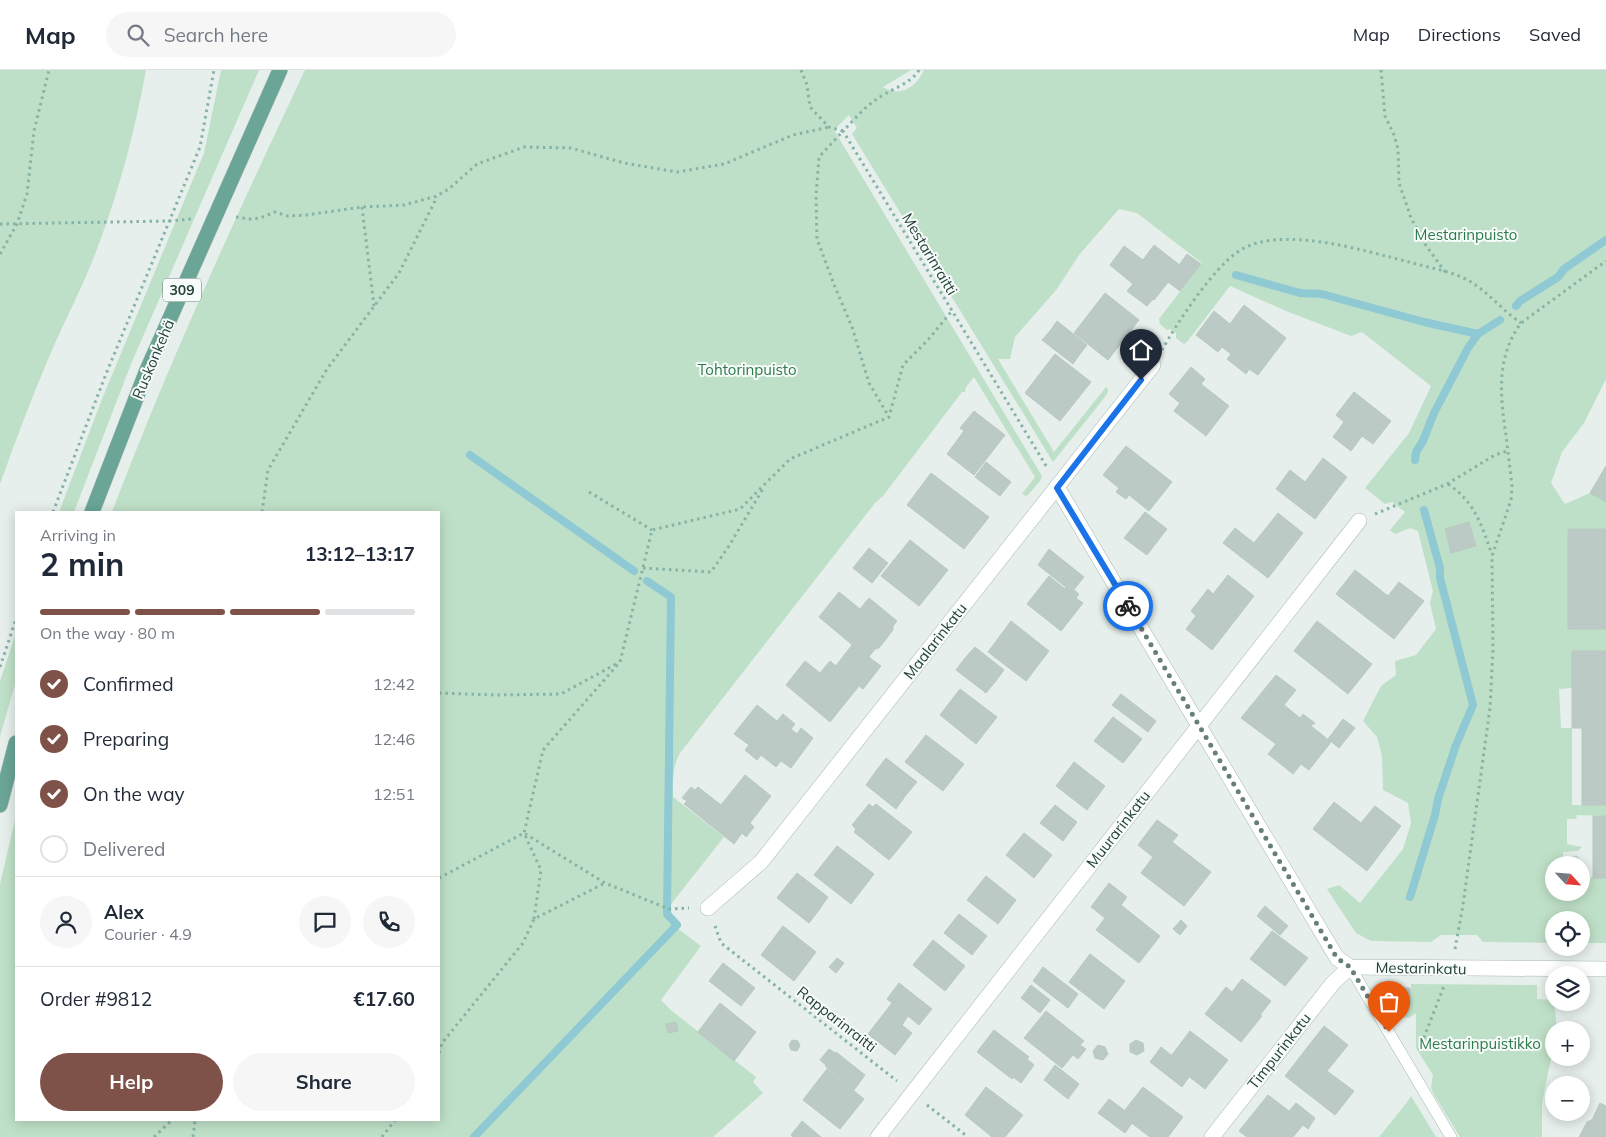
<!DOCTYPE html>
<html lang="en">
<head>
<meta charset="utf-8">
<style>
  :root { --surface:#fff; --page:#f6f6f7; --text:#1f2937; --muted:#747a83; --line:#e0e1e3; --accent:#7f5249 }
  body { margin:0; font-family:Mulish,sans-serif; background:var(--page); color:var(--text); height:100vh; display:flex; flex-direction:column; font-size:19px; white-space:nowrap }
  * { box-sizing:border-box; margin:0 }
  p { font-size:16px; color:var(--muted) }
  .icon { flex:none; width:28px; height:28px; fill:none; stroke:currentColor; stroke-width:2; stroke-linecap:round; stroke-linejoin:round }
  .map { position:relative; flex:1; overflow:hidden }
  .sheet { position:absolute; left:15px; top:441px; width:425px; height:610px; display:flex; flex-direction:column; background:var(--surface); border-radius:0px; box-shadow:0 2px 12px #0003 }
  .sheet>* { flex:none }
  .needle { width:32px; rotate:116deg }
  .fabs { position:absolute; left:1545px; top:786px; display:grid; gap:10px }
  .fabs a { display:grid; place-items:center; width:45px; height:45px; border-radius:50%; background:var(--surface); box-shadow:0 2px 12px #0003; font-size:25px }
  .pin { position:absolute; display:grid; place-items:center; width:42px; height:42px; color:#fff; margin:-51px -21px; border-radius:50% 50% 50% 0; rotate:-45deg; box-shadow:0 0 5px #0007 }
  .pin .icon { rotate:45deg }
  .courier { position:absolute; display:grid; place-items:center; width:50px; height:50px; margin:-25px; border:4px solid #1a73e8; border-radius:50%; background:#fff; color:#222; box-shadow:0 1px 6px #0007 }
  .overview em { font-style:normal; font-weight:700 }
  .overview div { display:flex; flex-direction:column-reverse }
  .overview { display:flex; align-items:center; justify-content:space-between; height:85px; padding:0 25px }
  h1 { font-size:32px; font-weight:700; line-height:38px }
  .bar { display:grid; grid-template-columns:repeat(4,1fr); gap:8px 5px; align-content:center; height:60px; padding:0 25px }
  .bar i { height:6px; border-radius:4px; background:var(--line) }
  .bar .selected { background:var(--accent) }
  .bar p { grid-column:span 4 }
  .line { display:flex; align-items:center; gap:12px; padding:0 25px; border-top:1px solid var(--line) }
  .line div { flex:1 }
  .round { display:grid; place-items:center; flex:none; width:52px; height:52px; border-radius:26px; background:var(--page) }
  ol { padding:0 25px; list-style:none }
  li { display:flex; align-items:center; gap:15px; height:55px }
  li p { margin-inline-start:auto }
  li .icon { padding:5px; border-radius:50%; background:var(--accent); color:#fff; stroke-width:4 }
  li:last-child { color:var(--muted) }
  li i { width:28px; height:28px; border:2px solid var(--line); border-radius:50% }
  .button { display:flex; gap:10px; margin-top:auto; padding:10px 25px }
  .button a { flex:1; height:58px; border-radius:30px; background:var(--accent); color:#fff; font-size:20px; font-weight:700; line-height:58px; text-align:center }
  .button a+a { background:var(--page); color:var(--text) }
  header { display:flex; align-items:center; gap:30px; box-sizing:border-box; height:70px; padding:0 25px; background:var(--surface); border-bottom:1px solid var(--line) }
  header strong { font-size:24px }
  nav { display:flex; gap:28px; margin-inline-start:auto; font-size:18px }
  .search { width:350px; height:45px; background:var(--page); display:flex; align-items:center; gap:12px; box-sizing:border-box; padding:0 18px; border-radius:28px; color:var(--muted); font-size:19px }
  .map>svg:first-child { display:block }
</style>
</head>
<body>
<header>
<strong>Map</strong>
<div class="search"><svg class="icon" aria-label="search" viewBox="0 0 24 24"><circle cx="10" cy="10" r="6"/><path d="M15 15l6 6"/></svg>Search here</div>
<nav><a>Map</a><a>Directions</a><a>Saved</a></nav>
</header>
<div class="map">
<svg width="1606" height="1067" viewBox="0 0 1606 1067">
  <rect width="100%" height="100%" fill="#e6efeb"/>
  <g fill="#bfe0c8">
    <path d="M0 0H146C135 61 119 121 97 179 84 214 67 246 52 280 33 324 16 369 0 414Z"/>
    <polygon points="221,0 259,0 131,294 74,442 59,442 102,329 204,83"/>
    <path d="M305 0H911L883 17C901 28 916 17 924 0H1606V309L1584 353 1562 382 1551 413 1565 434 1590 423 1606 432V459H1568V559H1606V581H1572V618L1559 619 1561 658H1572V735H1606V746L1577 745 1576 749H1567V774L1582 777 1578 781 1563 782V786H1578L1580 795H1554V822H1581V799L1583 807 1606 808V873H1581V850H1554V873L1483 872 1477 865H1441L1431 872 1371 871 1356 863 1327 819 1339 815 1360 833 1403 779 1411 753 1408 733 1383 720 1382 686 1377 667 1363 651 1381 616 1396 605 1395 591 1416 585 1436 559 1430 533 1433 521 1418 461 1410 458 1395 464 1390 460 1405 442 1392 432 1385 434 1365 418 1409 363 1431 316 1362 262 1351 266 1286 241 1230 216 1187 272 1184 274 1176 268V263L1170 259 1167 260 1160 254 1159 249 1202 193 1137 143 1119 139 1079 185 1057 219 1015 267 1010 289H998L1054 382 1106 317 1108 319 1107 324 1101 332 1053 392 852 64 857 58 849 45 834 60 1042 406 1040 411 1028 425 1026 426 1022 424 1035 407 974 307 966 317 965 322H962L883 426 875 433 680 683C672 697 673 711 673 727L724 767 668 838V851L701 876 661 930 672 941 756 1007 753 1012 763 1023 713 1067H0V814L16 746V1050H439V442H112C169 292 236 146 305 0Z"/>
    <polygon points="16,563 16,611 0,666 0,611"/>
    <path d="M1411 914 1537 915V929L1554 930 1557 960H1554V975L1542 1032V1067H1460L1433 1023 1431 1017 1433 1005 1416 978V943L1409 948C1392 946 1383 942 1378 925L1386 923 1388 916 1395 917V931H1410Z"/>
    <polygon points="1411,1026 1436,1067 1379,1067 1408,1031"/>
  </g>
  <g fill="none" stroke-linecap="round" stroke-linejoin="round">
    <g stroke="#8ec9d4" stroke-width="8">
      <polyline points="1236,205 1300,223 1322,224 1424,252 1478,264 1500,250"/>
      <polyline points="1516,236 1520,231 1558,207 1564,199 1606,170"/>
      <polyline points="470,385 634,501"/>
      <polyline points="1415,390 1416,382 1423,371 1434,343 1468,278 1478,264"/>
      <polyline points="1410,827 1435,745 1438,729 1456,675 1473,635 1440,508 1440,498 1424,440"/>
      <polyline points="474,1067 677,855 667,844 671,527 647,511"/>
    </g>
  </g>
  <g fill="#bbcac4" stroke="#b8c9c2">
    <polygon points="1154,175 1181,196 1154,230 1153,229 1147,236 1127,221 1133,214 1110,195 1124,176 1143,190"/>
    <polygon points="1187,184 1201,194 1180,221 1168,212 1181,196 1179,195"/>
    <polygon points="1105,223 1139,250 1108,290 1074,263"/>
    <polygon points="1244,235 1286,268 1258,305 1249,299 1246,304 1227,289 1231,284 1222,277 1218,282 1196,265 1214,241 1230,254"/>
    <polygon points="1057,251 1087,275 1080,284 1050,261"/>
    <polygon points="1050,261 1080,284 1073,294 1042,270"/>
    <polygon points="1055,284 1091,312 1060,351 1025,323"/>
    <polygon points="1191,297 1205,309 1201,314 1229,336 1206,366 1174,341 1180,333 1169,324"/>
    <polygon points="1354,322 1391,351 1373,374 1362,366 1351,381 1333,367 1344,352 1336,345"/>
    <polygon points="974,341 1005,365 974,405 947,384 964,361 960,358"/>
    <polygon points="1126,376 1172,412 1149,441 1129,425 1126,429 1116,422 1119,418 1103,405"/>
    <polygon points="1323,388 1347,407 1315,449 1276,419 1290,400 1305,412"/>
    <polygon points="986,392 1011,412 1000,426 975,407"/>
    <polygon points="1606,396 1606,432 1590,423"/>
    <polygon points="931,403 989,447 964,479 907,435"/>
    <polygon points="1145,442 1167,459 1147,485 1124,468"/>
    <polygon points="1278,443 1303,463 1268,508 1223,473 1235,458 1254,473"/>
    <polygon points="1469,452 1476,476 1451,483 1445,459"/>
    <rect x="1568" y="459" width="38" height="100"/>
    <polygon points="910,470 948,500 919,536 881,506"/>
    <polygon points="869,478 888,493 872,513 853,498"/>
    <polygon points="1049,479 1084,507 1072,522 1038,495"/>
    <polygon points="1355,500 1388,526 1399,512 1424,531 1394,569 1336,524"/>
    <polygon points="1228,505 1254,526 1212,580 1186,559 1196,546 1191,541 1208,519 1213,524"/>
    <polygon points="1049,506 1065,519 1066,517 1072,522 1074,520 1079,524 1076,528 1083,533 1061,561 1027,534"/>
    <polygon points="839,522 860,539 869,528 897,551 893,556 893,560 879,578 875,579 868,588 819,547"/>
    <polygon points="1011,551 1049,581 1026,611 988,582"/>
    <polygon points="1317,551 1372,594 1348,624 1294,581"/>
    <polygon points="852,575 881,596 863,619 835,597"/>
    <polygon points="975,577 1004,600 995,612 965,588"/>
    <polygon points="1572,581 1606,581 1606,735 1582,735 1582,658 1572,658"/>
    <polygon points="965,588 995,612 986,623 956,600"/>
    <polygon points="805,591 820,603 830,591 859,616 830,652 786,615"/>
    <polygon points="1276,605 1296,620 1284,635 1300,648 1303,644 1315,653 1311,656 1331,672 1309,700 1301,694 1293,704 1268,684 1276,674 1241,648"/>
    <polygon points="960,619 997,647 976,674 940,645"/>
    <polygon points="1121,624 1156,651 1148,662 1112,635"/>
    <polygon points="757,635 777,651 783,644 795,654 791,659 797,664 801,658 813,668 791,698 781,691 776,697 761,685 757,690 745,680 749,675 734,664"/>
    <polygon points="1113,647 1142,669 1123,693 1094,671"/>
    <polygon points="1343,649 1355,658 1339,678 1328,669"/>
    <polygon points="926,665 964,694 943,721 905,692"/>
    <polygon points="886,688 917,712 906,725 876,701"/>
    <polygon points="1074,692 1105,716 1087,740 1056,716"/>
    <polygon points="876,701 906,725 896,739 866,715"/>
    <polygon points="745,705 771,726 750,753 754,757 746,767 742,763 734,774 684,734 687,731 682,728 691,717 695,720 698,717 721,735"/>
    <polygon points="1334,732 1361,753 1375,736 1401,756 1367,801 1313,759"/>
    <polygon points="869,734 873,737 876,734 912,762 889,790 854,762 856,759 852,755"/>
    <polygon points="1055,735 1077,752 1063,771 1040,753"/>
    <rect x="1593" y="746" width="13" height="62"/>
    <polygon points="1157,750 1178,765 1172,772 1211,802 1184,836 1141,803 1153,787 1138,775"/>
    <polygon points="1024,763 1052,785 1034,808 1006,785"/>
    <polygon points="837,776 874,804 851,834 814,805"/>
    <polygon points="797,803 828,827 819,840 787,815"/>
    <polygon points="986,806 1016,830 998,854 967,830"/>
    <polygon points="1109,813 1127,827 1121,835 1160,866 1139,893 1096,860 1105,848 1091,837"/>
    <polygon points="787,815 819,840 809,853 777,828"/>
    <polygon points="1265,836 1288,856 1280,865 1257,846"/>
    <polygon points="959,844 987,866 972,885 944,863"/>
    <polygon points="1181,850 1187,856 1180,865 1173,859"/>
    <polygon points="783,856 816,882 794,911 761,885"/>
    <polygon points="1272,861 1308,888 1285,916 1250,889"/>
    <polygon points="933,870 965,896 945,921 913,895"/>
    <polygon points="1090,884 1125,911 1104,939 1069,912"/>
    <polygon points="837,888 844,893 836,903 829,897"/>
    <polygon points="723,893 755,918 741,936 709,911"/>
    <polygon points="1043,897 1078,924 1068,938 1033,911"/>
    <polygon points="1242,909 1271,931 1260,945 1262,946 1241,972 1205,944 1226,917 1232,922"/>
    <polygon points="899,913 932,939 919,955 908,946 902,955 912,963 895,985 868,964 892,933 887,929"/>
    <polygon points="1031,915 1050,930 1040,943 1021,928"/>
    <polygon points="1395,918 1410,918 1410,931 1394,931"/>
    <polygon points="720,933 756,962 734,991 698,962"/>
    <polygon points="1046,941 1084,971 1080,975 1086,979 1078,989 1073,985 1062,998 1024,968"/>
    <polygon points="676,952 678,961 668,963 666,954"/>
    <polygon points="1324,956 1348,975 1327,1001 1354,1021 1335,1045 1285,1006"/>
    <polygon points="994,960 1029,987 1027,989 1034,995 1021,1013 1013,1007 1012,1009 977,982"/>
    <polygon points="1190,961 1228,990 1205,1019 1168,990"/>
    <polygon points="792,970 798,971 800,976 797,981 791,980 789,975"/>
    <polygon points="1136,970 1143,973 1144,981 1137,985 1130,982 1130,974"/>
    <polygon points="1098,975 1105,977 1108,984 1103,990 1095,988 1093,981"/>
    <polygon points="1161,977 1171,985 1168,990 1189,1007 1182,1017 1150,992"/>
    <polygon points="829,979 835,983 836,982 865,1005 854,1020 825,996 826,995 820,990"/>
    <polygon points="1055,995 1079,1014 1068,1029 1044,1010"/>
    <polygon points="827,999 864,1029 840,1059 803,1030"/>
    <polygon points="986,1017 1023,1045 1005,1067 992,1067 965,1045"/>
    <polygon points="1143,1017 1183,1047 1168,1067 1150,1067 1121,1045"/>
    <polygon points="1268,1025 1289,1041 1296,1033 1315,1048 1308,1059 1303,1055 1293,1067 1247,1067 1239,1061"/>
    <polygon points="1109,1029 1124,1040 1121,1045 1132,1053 1125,1063 1098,1043"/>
    <polygon points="1600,1033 1606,1036 1606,1067 1579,1067 1587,1052 1592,1050"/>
    <polygon points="802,1051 821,1067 793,1067 791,1065"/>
  </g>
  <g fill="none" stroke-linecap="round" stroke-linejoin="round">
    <defs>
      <polyline id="service" points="1350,897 1451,1067"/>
      <g id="minor">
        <polyline points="1057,417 1337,888 1350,897 1606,899"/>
        <polyline points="708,838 761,792 1153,295"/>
        <polyline points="878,1067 1359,451"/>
        <polyline points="1212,1067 1333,913 1350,897"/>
      </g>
      <g id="primary">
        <polyline points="92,442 147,300 280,0"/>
        <polyline points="0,735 16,673"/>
      </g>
    </defs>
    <use href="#service" stroke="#a8b8b2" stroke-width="12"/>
    <use href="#minor" stroke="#a8b8b2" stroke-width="16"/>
    <use href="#primary" stroke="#c2cac8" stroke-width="16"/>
    <g stroke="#86b3a5" stroke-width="3" stroke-dasharray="2.5 4" stroke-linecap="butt">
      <polyline points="801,0 807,15 810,37 829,57 843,61 819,87 816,126 817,169 835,217 852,257 869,313 889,347"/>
      <path d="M919 0C911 14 888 20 874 31 863 39 853 51 843 61L1048 399"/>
      <polyline points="1381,0 1385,46 1394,65 1398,79 1399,113 1411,148 1425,174 1445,202"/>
      <polyline points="362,137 374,236"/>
      <polyline points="236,147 250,149 260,148 275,142 288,146 306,145 362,137 404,135 437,126 450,118 477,94 524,77 571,78 624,93 677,102 724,94 793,65 829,57"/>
      <polyline points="0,154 168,151 192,149"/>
      <polyline points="0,184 17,154 27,124 34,61 49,0"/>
      <path d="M1162 280C1177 253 1213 198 1239 181 1280 154 1365 181 1409 192 1429 198 1453 201 1471 212 1489 223 1503 241 1521 253"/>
      <path d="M1448 414C1475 432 1482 456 1492 485"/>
      <polyline points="589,422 652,460"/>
      <polyline points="53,442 106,304 200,77 214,0"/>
      <polyline points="262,442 268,400 327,299 399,203 437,127"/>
      <polyline points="1375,444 1447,414 1495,385 1507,381"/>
      <polyline points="643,498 711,502 729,476 764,417"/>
      <polyline points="0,597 16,549"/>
      <polyline points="439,623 495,625 561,624 618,593"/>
      <polyline points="439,808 524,763 605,813 669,839 689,838"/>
      <polyline points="534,849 541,800 524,763 543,680 620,592 652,460 740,439 790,389 889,347 903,295 928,270 951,242"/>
      <polyline points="715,856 721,873 897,1011"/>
      <path d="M1455 879 1463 835 1490 638 1493 580 1492 486 1511 430 1512 416C1510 399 1508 382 1506 365 1500 326 1496 287 1521 253L1606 191"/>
      <polyline points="1419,980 1444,916"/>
      <polyline points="439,983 442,973 523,873 534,849 605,813"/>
      <polyline points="927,1035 968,1067"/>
      <polyline points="154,1067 172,1050"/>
      <polyline points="193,1067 195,1050"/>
      <polyline points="382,1067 395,1050"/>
    </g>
    <use href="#service" stroke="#fff" stroke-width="11"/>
    <use href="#minor" stroke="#fff" stroke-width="15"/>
    <use href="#primary" stroke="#6aa596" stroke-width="15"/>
  </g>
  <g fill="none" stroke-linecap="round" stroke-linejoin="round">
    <polyline stroke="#687f78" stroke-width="5" stroke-dasharray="0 9" points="1128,536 1337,888 1350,897 1389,962"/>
    <polyline stroke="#1a73e8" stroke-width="6" points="1128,536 1057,418 1141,310"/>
  </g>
  <g text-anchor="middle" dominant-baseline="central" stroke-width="4" stroke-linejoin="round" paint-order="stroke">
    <rect fill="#f7fbf9" stroke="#637a73" stroke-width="1" x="163" y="208.5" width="38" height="23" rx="4"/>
    <g font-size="14" font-weight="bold" fill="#24423a">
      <text x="182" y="220">309</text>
    </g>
    <g font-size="15" fill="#2d7a4b" stroke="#f7fbf9">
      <text x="1466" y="164">Mestarinpuisto</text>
      <text x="747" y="299">Tohtorinpuisto</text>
      <text x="1480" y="973">Mestarinpuistikko</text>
    </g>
    <g font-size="15" fill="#24423a" stroke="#f7fbf9">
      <text transform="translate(930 184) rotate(59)">Mestarinraitti</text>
      <text transform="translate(153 289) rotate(-67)">Ruskonkehä</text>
      <text transform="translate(935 571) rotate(-52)">Maalarinkatu</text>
      <text transform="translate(1118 759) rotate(-52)">Muurarinkatu</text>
      <text transform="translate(1421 898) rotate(1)">Mestarinkatu</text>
      <text transform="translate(837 949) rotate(38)">Rapparinraitti</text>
      <text transform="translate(1279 981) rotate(-52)">Timpurinkatu</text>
    </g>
  </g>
</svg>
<div class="fabs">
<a><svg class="needle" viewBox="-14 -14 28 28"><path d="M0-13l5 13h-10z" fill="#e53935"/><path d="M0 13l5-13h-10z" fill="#747a83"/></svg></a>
<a><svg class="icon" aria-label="locate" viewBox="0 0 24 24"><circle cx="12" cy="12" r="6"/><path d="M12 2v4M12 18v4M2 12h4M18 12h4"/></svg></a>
<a><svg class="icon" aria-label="layers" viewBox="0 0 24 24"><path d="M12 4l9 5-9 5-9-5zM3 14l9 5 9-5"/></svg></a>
<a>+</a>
<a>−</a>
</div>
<div class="pin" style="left:1389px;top:962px;background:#ea580c"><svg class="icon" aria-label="bag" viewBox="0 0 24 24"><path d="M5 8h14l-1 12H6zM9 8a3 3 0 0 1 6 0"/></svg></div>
<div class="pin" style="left:1141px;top:310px;background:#1f2937"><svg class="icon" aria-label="home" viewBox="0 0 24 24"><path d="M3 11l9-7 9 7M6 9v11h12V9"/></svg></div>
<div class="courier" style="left:1128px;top:536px"><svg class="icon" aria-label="bike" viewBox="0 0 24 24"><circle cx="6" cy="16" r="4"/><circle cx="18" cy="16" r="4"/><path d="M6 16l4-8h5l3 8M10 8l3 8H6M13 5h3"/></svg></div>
<section class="sheet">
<div class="overview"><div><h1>2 min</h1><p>Arriving in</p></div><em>13:12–13:17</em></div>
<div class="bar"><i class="selected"></i><i class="selected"></i><i class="selected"></i><i></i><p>On the way · 80 m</p></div>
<ol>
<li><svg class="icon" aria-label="check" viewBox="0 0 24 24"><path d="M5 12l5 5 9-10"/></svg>Confirmed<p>12:42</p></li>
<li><svg class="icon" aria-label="check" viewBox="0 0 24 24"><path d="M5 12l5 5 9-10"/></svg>Preparing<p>12:46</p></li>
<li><svg class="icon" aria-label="check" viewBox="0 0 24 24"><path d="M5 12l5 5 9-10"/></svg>On the way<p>12:51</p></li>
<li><i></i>Delivered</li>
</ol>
<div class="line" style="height:90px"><a class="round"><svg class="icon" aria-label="person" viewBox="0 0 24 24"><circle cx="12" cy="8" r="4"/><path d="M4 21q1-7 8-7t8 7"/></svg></a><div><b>Alex</b><p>Courier · 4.9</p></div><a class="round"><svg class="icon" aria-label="chat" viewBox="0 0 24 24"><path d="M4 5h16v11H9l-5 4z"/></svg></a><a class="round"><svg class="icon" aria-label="phone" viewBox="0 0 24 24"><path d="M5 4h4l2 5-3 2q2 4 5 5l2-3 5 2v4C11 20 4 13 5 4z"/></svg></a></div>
<div class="line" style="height:65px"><div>Order #9812</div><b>€17.60</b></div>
<div class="button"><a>Help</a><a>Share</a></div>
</section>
</div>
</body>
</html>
